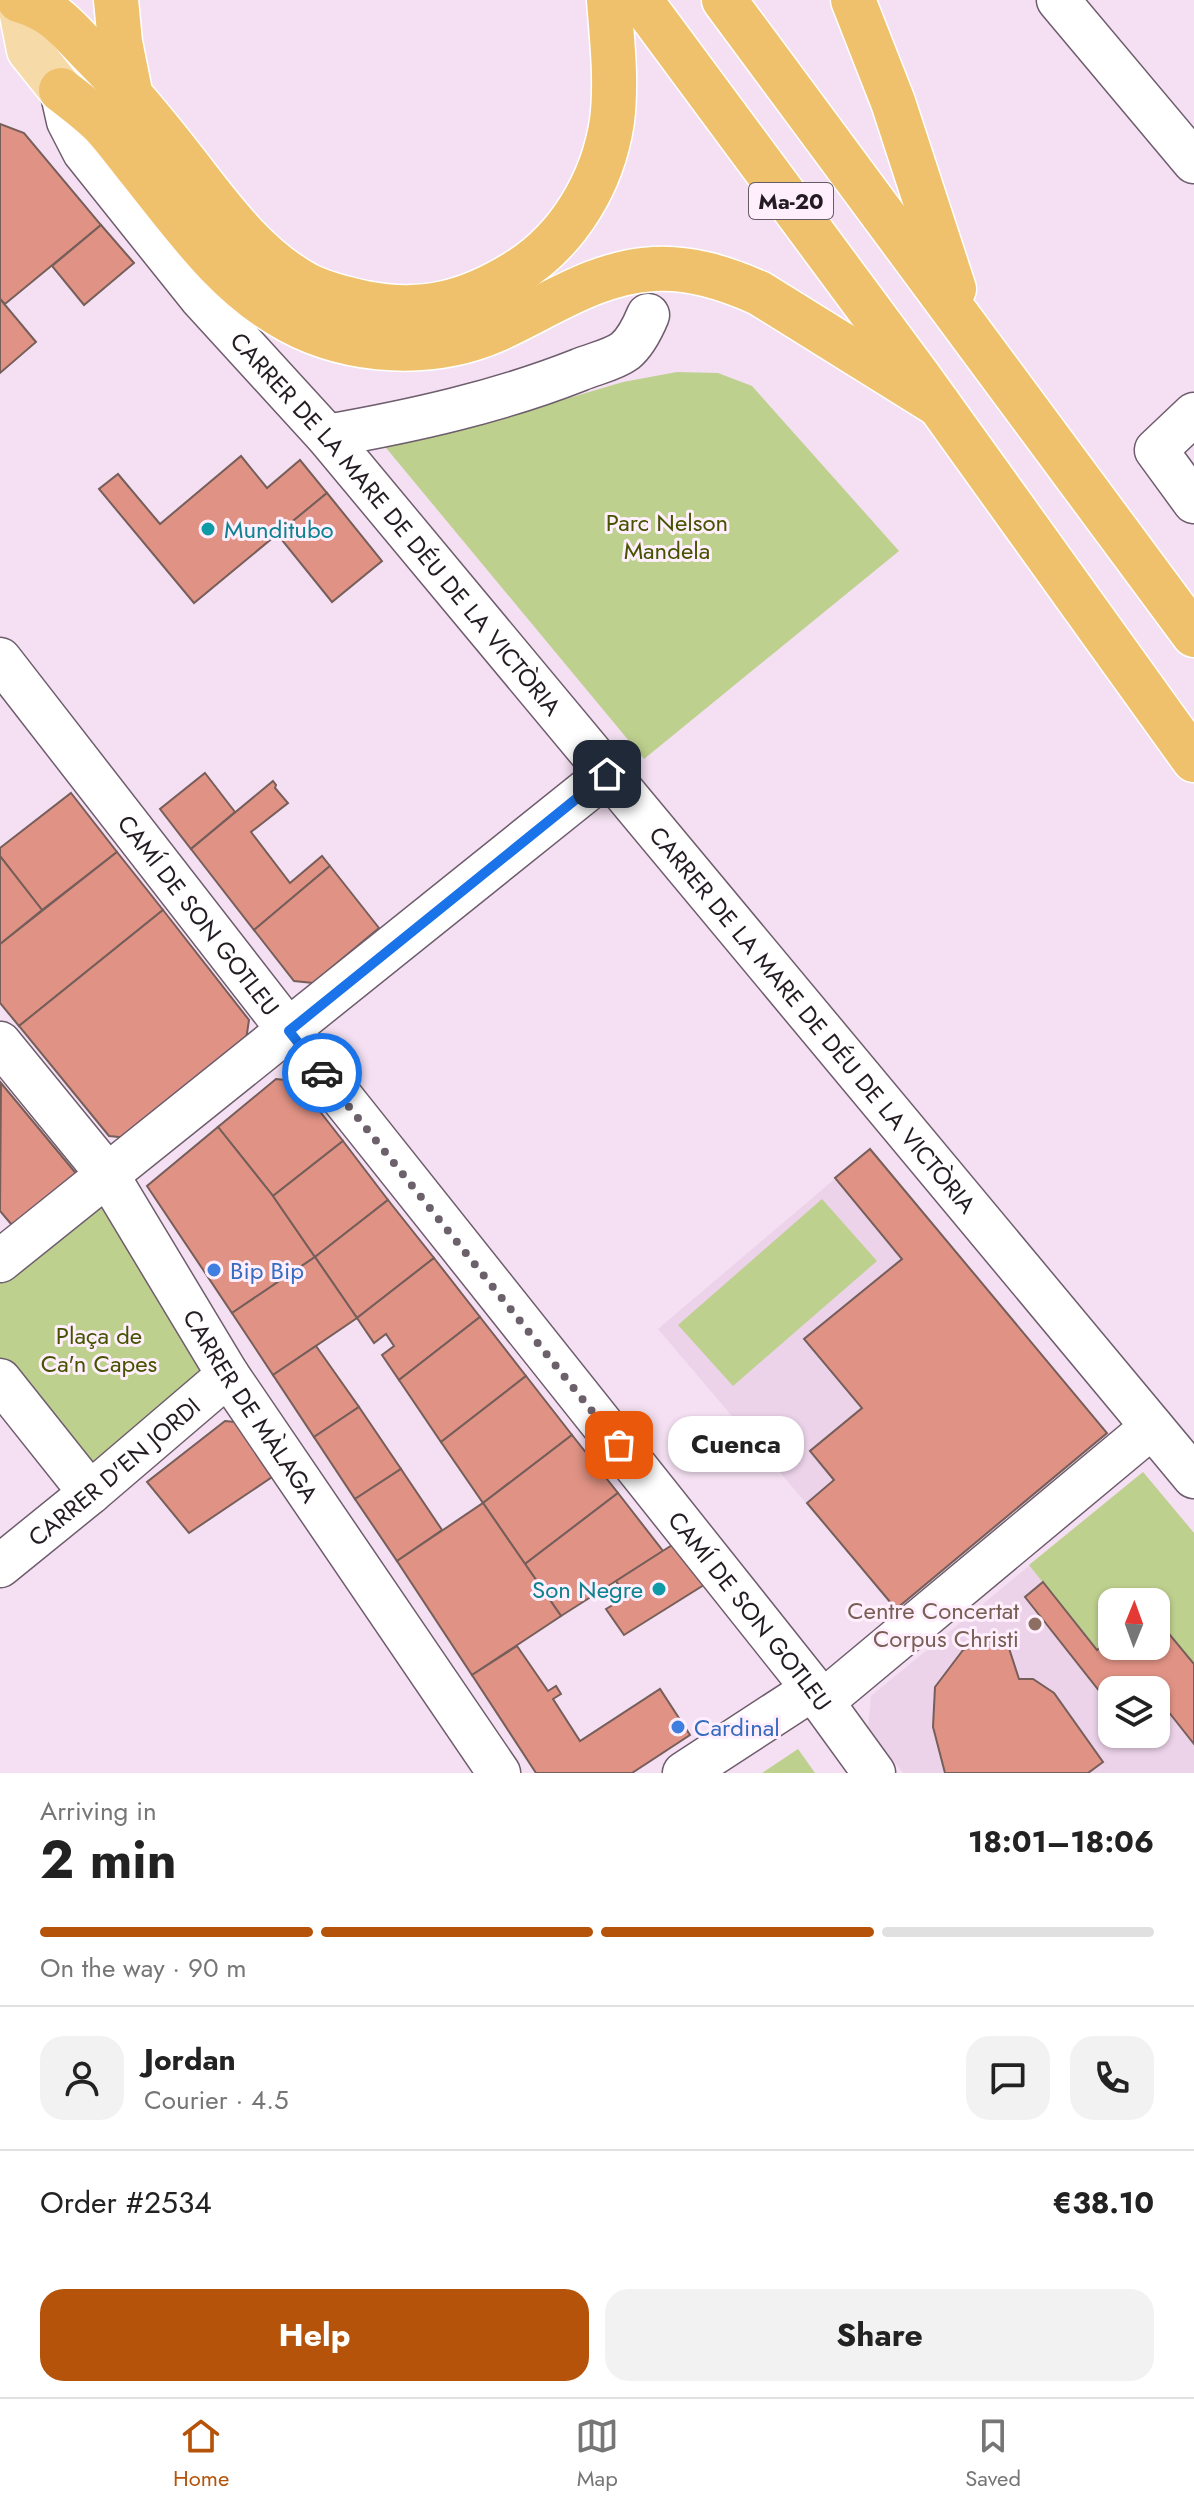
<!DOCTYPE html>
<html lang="en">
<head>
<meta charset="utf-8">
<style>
  :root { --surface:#fff; --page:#f2f2f2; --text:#222; --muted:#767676; --line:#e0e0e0; --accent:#b45309 }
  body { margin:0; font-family:Jost,sans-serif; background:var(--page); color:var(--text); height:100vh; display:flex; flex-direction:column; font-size:30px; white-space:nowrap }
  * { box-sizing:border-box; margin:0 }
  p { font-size:26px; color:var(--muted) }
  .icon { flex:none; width:44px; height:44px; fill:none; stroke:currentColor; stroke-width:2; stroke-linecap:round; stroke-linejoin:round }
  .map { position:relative; height:1773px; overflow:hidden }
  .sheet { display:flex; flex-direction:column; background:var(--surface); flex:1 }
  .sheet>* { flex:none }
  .needle { width:52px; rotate:1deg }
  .tools { position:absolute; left:1098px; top:1588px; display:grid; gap:16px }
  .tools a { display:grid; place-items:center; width:72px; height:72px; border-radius:16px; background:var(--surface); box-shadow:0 2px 6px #0004; font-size:40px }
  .pin { position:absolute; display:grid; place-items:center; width:68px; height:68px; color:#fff; margin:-34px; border-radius:16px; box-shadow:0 4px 12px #0006 }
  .courier { position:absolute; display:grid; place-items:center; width:80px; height:80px; margin:-40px; border:6px solid #1a73e8; border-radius:50%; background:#fff; color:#222; box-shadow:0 2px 10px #0007 }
  .bubble { position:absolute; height:56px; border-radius:24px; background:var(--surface); box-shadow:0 2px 6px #0004; font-size:26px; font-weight:700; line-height:56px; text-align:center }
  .overview em { font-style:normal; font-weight:700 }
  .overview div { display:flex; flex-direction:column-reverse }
  .overview { display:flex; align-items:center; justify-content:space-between; height:136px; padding:0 40px }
  h1 { font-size:52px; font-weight:700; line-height:60px }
  .bar { display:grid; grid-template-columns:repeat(4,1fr); gap:12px 8px; align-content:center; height:96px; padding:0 40px }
  .bar i { height:10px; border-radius:6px; background:var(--line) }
  .bar .active { background:var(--accent) }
  .bar p { grid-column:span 4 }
  .line { display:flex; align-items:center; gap:20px; padding:0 40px; border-top:2px solid var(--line) }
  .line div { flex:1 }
  .round { display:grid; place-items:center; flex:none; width:84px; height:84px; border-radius:24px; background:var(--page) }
  .action { display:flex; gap:16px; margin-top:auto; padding:16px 40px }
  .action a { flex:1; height:92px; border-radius:24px; background:var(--accent); color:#fff; font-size:32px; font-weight:700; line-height:92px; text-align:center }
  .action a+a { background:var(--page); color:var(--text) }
  .dock { display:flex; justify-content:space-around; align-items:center; height:112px; border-top:2px solid var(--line); background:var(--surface); font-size:22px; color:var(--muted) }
  .dock a { display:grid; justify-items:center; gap:4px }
  .dock .active { color:var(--accent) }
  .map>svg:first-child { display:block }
</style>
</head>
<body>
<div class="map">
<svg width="1194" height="1773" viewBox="0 0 1194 1773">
  <rect width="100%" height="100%" fill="#f4e0f2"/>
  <g fill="#ecd3ea" fill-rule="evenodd">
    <polygon points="870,1149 1107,1433 896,1609 658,1329"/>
    <path d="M1143 1472 1194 1533V1773H903L868 1729 871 1696ZM1112 1602H1156V1646H1112ZM1112 1690H1156V1734H1112Z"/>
  </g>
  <g fill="#bed08e">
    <polygon points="677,372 718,373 752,386 899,551 644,759 382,443 467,428 623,382"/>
    <polygon points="107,1174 228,1375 90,1493 0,1380 0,1261"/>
    <polygon points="822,1199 877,1261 733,1386 678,1325"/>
    <polygon points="1143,1472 1194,1533 1194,1664 1156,1618 1156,1602 1112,1602 1112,1638 1097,1650 1029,1565"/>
    <polygon points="798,1749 815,1773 762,1773"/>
  </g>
  <g fill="#e09385" stroke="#765e5a" stroke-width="2">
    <polygon points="0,124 24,133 101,225 5,304 0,299"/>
    <polygon points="101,225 134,263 84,305 52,266"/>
    <polygon points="0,299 36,342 0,373"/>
    <polygon points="241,456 267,488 300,460 327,493 194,603 99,489 118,474 160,524"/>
    <polygon points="327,493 382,561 332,602 277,534"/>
    <polygon points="205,773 235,812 191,849 160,809"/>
    <polygon points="273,781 276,785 275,788 288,803 251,832 290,883 322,856 330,866 254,930 191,849"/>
    <polygon points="71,793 117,852 42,910 0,856 0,848"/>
    <polygon points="117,852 163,910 19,1026 0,1003 0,944"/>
    <polygon points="0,856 42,910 0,944"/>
    <polygon points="330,866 379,928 313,983 294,981 254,930"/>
    <polygon points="163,910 249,1020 246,1040 129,1138 109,1136 19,1026"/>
    <polygon points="276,1079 296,1081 343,1141 273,1196 218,1127"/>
    <polygon points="1,1083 79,1177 17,1231 0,1211"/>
    <polygon points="218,1127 273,1196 315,1257 232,1313 147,1186"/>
    <polygon points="343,1141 388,1200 315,1257 273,1196"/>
    <polygon points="870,1149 1107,1433 896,1609 807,1503 834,1480 810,1451 862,1408 804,1339 902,1259 835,1178"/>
    <polygon points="388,1200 434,1258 357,1318 315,1257"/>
    <polygon points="315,1257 357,1318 273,1375 232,1313"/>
    <polygon points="434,1258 480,1317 399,1380 382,1355 394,1346 386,1334 374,1343 357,1318"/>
    <polygon points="480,1317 526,1376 441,1442 399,1380"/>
    <polygon points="316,1346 359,1407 314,1437 273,1375"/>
    <polygon points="526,1376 572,1435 483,1503 441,1442"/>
    <polygon points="359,1407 401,1469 355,1499 314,1437"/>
    <polygon points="225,1421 245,1423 278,1473 189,1533 147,1482"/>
    <polygon points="572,1435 618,1493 525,1564 483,1503"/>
    <polygon points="401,1469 442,1530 397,1561 355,1499"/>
    <polygon points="618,1493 663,1551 561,1616 525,1564"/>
    <polygon points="483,1503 561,1616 472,1675 397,1561"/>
    <polygon points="683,1538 715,1578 624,1635 606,1609 626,1597 616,1581"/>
    <polygon points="1043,1582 1097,1650 1112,1638 1112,1646 1156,1646 1156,1618 1194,1664 1194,1744 1156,1696 1156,1690 1112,1690 1112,1707 1025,1597"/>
    <polygon points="1005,1636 1019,1679 1033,1679 1054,1693 1103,1762 1088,1773 945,1773 933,1727 935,1687 963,1650"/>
    <polygon points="517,1646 548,1691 556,1686 561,1694 553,1699 580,1741 660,1689 690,1735 632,1773 536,1773 472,1675"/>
  </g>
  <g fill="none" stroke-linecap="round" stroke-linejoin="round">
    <defs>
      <g id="minor">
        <polyline points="1058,0 1194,162"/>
        <path id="s1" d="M61 90 68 121 84 152 200 297 327 436 1194 1477"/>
        <polyline points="1194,414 1156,450 1194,502"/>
        <path d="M327 436C412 421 498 402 579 370 593 364 613 360 625 351 636 342 643 327 648 315"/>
        <path id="s2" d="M0 659 289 1031 813 1689 874 1773"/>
        <path id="s3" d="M0 1043 107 1174 228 1375 499 1773"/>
        <polyline points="0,1261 607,774"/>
        <polyline points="0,1380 90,1493"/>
        <path id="s4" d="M0 1566 90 1493 228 1375"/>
        <polyline points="822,1702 1152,1427"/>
        <polyline points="684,1773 813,1689"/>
      </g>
      <polyline id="major" points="19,0 29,50 61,90"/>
      <g id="highway">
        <path d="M19 0C57 11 68 30 95 57 129 91 159 128 189 167 223 211 257 258 307 285 325 294 346 299 365 303 422 314 466 303 515 273 568 241 603 182 612 121 617 81 612 40 609 0"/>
        <polyline points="116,0 120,42 130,92"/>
        <polyline points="640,0 919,377 1194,760"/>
        <polyline points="724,0 1194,635"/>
        <polyline points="853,0 893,102 954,289"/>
        <path d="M61 90C75 101 90 112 103 125 115 138 126 153 137 167 183 224 225 286 290 321 351 354 433 358 496 330 547 307 595 272 654 269 691 267 725 278 759 293L939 405"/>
      </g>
    </defs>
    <use href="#minor" stroke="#6e5d6c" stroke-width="45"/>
    <use href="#major" stroke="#fff" stroke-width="47"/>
    <use href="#highway" stroke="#fff" stroke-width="47"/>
    <use href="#minor" stroke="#fff" stroke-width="42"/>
    <use href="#major" stroke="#f6daa7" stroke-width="44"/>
    <use href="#highway" stroke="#f0c16d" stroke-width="44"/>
  </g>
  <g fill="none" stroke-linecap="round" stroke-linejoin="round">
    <polyline stroke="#6c616b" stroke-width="8" stroke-dasharray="0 14.4" points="322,1073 619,1445"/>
    <polyline stroke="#1a73e8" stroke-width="10" points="322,1073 289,1031 607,774"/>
  </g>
  <g fill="#0f9aa8" stroke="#ffeffd" stroke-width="3">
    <circle cx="208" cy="529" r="8"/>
    <circle cx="659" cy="1589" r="8"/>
  </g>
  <g fill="#3f7fe0" stroke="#ffeffd" stroke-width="3">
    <circle cx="214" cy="1270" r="8"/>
    <circle cx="678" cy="1727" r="8"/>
  </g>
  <circle fill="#8d6e63" stroke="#ffeffd" stroke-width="3" cx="1035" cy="1624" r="8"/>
  <g text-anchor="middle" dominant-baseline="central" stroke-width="6" stroke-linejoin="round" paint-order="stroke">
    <rect fill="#ffeffd" stroke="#655b64" stroke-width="2" x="749" y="183" width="84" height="36" rx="6"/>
    <g font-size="22" font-weight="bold" fill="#231c23">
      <text x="791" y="201">Ma-20</text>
    </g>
    <g font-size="24" fill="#455300" stroke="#ffeffd">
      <text x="667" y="522">Parc Nelson<tspan x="667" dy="28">Mandela</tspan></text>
      <text x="99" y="1335">Plaça de<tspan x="99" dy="28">Ca'n Capes</tspan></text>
    </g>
    <g font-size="24" fill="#231c23" stroke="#ffeffd">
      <text stroke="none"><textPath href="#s1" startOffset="552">CARRER DE LA MARE DE DÉU DE LA VICTÒRIA</textPath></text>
      <text stroke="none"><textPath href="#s2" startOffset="324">CAMÍ DE SON GOTLEU</textPath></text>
      <text stroke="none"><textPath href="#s1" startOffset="1200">CARRER DE LA MARE DE DÉU DE LA VICTÒRIA</textPath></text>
      <text stroke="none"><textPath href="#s3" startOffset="442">CARRER DE MÀLAGA</textPath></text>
      <text stroke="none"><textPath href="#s4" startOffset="148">CARRER D'EN JORDI</textPath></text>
      <text stroke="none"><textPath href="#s2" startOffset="1212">CAMÍ DE SON GOTLEU</textPath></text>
    </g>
    <g font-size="24" fill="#0d838f" stroke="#ffeffd" text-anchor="start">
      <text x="224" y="529">Munditubo</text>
      <text x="643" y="1589" text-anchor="end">Son Negre</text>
    </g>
    <g font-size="24" fill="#366cbe" stroke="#ffeffd" text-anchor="start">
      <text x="230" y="1270">Bip Bip</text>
      <text x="694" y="1727">Cardinal</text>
    </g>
    <g font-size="24" fill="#785e54" stroke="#ffeffd" text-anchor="end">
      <text x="1019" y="1610">Centre Concertat<tspan x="1019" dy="28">Corpus Christi</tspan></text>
    </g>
  </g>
</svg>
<div class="tools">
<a><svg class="needle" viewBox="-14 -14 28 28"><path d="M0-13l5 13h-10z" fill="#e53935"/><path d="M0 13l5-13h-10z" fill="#767676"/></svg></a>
<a><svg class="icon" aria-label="layers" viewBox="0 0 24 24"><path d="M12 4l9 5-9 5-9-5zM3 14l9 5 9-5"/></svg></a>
</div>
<div class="pin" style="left:619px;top:1445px;background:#ea580c"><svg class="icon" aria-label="bag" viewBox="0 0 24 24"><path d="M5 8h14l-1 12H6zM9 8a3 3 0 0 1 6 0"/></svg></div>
<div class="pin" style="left:607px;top:774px;background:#1f2937"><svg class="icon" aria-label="home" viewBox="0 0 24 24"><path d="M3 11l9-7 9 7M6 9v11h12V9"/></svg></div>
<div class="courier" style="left:322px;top:1073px"><svg class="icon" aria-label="car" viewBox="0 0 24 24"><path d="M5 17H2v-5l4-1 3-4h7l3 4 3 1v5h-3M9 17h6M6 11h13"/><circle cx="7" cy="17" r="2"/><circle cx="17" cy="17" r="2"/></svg></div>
<div class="bubble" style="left:668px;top:1416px;width:136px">Cuenca</div>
</div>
<section class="sheet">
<div class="overview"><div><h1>2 min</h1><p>Arriving in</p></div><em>18:01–18:06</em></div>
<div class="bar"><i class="active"></i><i class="active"></i><i class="active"></i><i></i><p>On the way · 90 m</p></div>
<div class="line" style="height:144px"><a class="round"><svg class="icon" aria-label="person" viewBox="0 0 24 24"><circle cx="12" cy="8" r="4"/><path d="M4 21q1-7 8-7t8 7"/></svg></a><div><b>Jordan</b><p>Courier · 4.5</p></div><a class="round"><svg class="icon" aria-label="chat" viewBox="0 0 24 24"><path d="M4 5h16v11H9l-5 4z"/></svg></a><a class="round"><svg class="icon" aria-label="phone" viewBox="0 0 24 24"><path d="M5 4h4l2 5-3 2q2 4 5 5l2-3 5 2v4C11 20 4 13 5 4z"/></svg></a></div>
<div class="line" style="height:104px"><div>Order #2534</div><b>€38.10</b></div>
<div class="action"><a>Help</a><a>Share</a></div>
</section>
<nav class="dock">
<a class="active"><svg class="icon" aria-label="home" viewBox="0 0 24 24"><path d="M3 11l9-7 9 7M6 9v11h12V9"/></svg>Home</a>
<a><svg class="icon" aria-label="map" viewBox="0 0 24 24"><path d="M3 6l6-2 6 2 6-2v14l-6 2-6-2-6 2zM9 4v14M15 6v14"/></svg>Map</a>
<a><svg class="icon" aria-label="saved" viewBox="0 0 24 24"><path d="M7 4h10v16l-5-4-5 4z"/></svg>Saved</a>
</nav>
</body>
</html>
